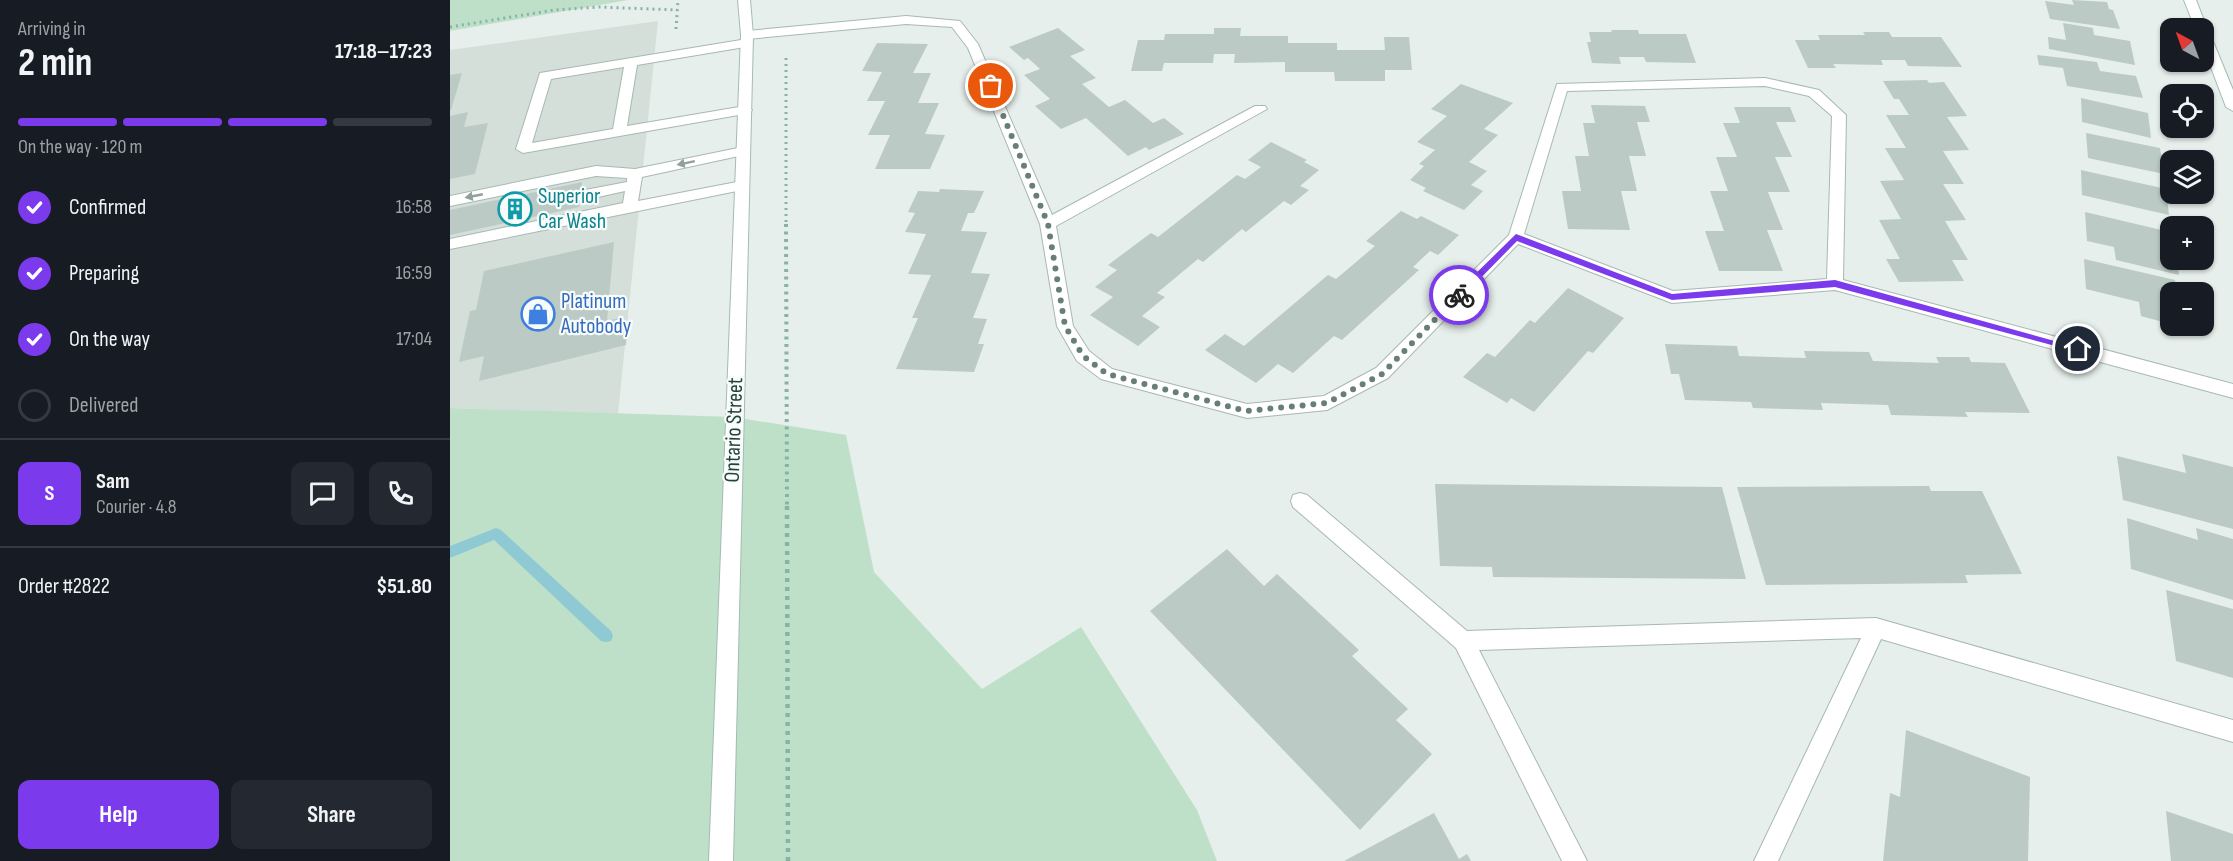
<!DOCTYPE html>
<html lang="en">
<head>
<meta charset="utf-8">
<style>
  :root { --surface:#171b24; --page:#242831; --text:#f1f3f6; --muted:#9ea1a6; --line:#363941; --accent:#7c3aed }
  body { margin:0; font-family:"Sofia Sans Condensed",sans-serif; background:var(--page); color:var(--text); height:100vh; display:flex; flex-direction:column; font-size:22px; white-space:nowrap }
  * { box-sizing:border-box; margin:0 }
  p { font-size:20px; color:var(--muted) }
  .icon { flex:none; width:33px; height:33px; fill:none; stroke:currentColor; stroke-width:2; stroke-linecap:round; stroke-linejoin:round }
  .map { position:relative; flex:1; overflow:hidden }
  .sheet { display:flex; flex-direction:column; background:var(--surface); width:450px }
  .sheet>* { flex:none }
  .needle { width:39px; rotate:319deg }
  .buttons { position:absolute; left:1710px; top:18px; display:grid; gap:12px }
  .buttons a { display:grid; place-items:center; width:54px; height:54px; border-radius:12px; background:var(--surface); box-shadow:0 2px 4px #0004; font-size:30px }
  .pin { position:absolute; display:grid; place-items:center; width:51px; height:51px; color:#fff; margin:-26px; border:3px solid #fff; border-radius:50%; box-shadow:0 2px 6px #0007 }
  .courier { position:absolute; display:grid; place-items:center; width:60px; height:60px; margin:-30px; border:4px solid #7c3aed; border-radius:50%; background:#fff; color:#222; box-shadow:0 2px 8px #0007 }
  .overview em { font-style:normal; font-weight:700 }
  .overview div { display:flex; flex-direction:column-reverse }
  .overview { display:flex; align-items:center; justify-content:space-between; height:102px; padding:0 18px }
  h1 { font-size:39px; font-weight:700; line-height:45px }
  .bar { display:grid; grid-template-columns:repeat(4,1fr); gap:9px 6px; align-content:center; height:72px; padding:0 18px }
  .bar i { height:8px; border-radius:4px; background:var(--line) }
  .bar .current { background:var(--accent) }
  .bar p { grid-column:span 4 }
  .line { display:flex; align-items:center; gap:15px; padding:0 18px; border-top:2px solid var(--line) }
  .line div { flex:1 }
  .round { display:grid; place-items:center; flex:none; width:63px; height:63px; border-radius:12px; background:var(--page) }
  ol { padding:0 18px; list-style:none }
  li { display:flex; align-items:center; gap:18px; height:66px }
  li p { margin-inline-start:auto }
  li .icon { padding:6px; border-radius:50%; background:var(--accent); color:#fff; stroke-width:4 }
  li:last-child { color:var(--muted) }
  li i { width:33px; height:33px; border:3px solid var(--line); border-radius:50% }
  .cta { display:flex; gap:12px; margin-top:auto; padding:12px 18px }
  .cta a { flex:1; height:69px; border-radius:12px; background:var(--accent); color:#fff; font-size:24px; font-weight:700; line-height:69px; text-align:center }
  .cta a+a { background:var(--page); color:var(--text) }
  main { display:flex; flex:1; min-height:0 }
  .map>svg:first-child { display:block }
</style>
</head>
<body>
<main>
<section class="sheet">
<div class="overview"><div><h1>2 min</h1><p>Arriving in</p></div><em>17:18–17:23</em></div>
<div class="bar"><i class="current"></i><i class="current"></i><i class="current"></i><i></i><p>On the way · 120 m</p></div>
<ol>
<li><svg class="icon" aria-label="check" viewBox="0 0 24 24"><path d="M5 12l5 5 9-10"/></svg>Confirmed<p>16:58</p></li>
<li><svg class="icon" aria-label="check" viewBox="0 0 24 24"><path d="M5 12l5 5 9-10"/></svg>Preparing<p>16:59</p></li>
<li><svg class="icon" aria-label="check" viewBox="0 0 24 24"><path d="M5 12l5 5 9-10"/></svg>On the way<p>17:04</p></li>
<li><i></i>Delivered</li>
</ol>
<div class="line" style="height:108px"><b class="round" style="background:var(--accent);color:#fff">S</b><div><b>Sam</b><p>Courier · 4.8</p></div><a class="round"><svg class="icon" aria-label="chat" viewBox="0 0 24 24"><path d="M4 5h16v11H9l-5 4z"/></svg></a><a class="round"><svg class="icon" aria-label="phone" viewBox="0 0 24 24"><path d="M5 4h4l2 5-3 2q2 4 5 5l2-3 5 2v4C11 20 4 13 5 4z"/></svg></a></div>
<div class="line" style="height:78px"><div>Order #2822</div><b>$51.80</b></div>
<div class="cta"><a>Help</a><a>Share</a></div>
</section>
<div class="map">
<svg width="1783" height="861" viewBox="0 0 1783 861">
  <rect width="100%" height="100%" fill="#e6efeb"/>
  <polygon fill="#d4dfda" points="208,21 168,414 0,408 0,50"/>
  <g fill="#bfe0c8">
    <polygon points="0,0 178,0 0,31"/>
    <polygon points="0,408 283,417 396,435 424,572 532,689 631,627 747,810 767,861 0,861"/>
  </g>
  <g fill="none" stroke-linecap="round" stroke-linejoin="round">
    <polygon fill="#8ec9d4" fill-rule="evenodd" points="46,528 51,530 161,631 163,636 161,641 156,642 151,641 44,540 0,558 0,546"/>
  </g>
  <g fill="#bbcac4">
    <polygon points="1622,0 1657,2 1659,9 1663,10 1670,29 1600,19 1595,1 1624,5"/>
    <polygon points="1613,23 1643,28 1644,35 1680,41 1685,65 1599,49 1598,37 1616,40"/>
    <polygon points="608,28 635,50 620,56 646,78 632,84 659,107 675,100 703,123 714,118 734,134 699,150 696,147 678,156 636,118 611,129 585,106 600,99 574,75 590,69 578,58 574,60 559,47"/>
    <polygon points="764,28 791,28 790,36 838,36 838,43 887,43 887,50 935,50 934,37 959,37 962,70 935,70 935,81 885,81 884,72 835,72 835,62 784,63 785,54 764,54 763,63 714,63 712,71 681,71 688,40 714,40 715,34 764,34"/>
    <polygon points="1161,30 1188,30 1189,34 1236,34 1246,63 1196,62 1194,57 1169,57 1171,64 1142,63 1137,42 1141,42 1139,32 1162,32"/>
    <polygon points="1413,32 1439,32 1442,37 1491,37 1512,67 1458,66 1455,60 1431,60 1433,65 1383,64 1386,68 1358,68 1345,40 1370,40 1368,35 1415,35"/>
    <polygon points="427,43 478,44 463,73 481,73 468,103 489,103 475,134 495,135 480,169 425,169 440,135 418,135 435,101 417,101 432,72 412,71"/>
    <polygon points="1587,55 1647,62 1650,71 1686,76 1693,98 1617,86 1613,68 1589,65"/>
    <polygon points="12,73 1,110 0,110 0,75"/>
    <polygon points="1477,80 1479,83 1494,82 1517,116 1497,117 1519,150 1493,151 1514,184 1493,184 1516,220 1495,221 1518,260 1502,260 1514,281 1449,282 1436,259 1450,259 1429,220 1451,219 1430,181 1454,180 1435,148 1456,148 1436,115 1459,115 1449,99 1444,99 1433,81"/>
    <polygon points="1011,84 1063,103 1034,129 1048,135 1019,162 1037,171 1021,185 1033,191 1014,210 973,191 976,188 960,180 974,166 969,164 985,150 967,142 997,116 981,109"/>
    <polygon points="1631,98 1698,113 1701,138 1632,122"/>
    <polygon points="1141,105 1195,106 1200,122 1187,122 1196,156 1179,156 1187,191 1171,191 1180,230 1118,229 1112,191 1131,191 1125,156 1139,156 1133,123 1145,123"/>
    <polygon points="1284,107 1340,107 1346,122 1326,122 1342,157 1325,157 1340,192 1318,192 1333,230 1317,230 1333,271 1269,271 1255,231 1274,231 1260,191 1278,191 1266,157 1287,157 1273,123 1290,123"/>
    <polygon points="18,112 14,127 38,123 25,174 0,179 0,116"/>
    <polygon points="1636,133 1710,148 1714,174 1638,158"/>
    <polygon points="821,142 857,160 854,162 869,170 850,186 859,190 841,205 834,201 796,232 792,229 753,262 748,259 707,293 715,297 692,316 710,327 688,346 640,315 663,297 645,287 667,270 658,265 701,233 708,237 787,175 795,179 811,167 798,160"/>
    <polygon points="1631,170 1716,189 1719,215 1632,195"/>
    <polygon points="132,182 129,207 0,235 0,210"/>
    <polygon points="490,189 534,191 524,213 518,213 511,231 537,232 521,273 540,274 523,318 537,319 528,344 534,344 524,372 446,369 468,318 462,318 481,275 458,274 476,234 455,232 465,213 458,212 468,191 489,192"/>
    <polygon points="951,211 967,219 971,216 1009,235 988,255 980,251 963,267 969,270 892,340 884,336 843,373 828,364 806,383 755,350 775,334 794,346 878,275 886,279 925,246 916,241"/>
    <polygon points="1635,212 1720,232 1720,260 1727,260 1729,275 1666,260 1664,247 1637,241"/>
    <polygon points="164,242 157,321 173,317 173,323 178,322 176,345 29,381 34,356 9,362 20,311 26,310 34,271"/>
    <polygon points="1634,259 1725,280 1727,292 1720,292 1720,324 1691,316 1689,302 1636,289"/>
    <polygon points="1118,288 1174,318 1143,353 1138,351 1084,412 1061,398 1057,403 1013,377 1037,353 1045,357 1080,320 1085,323"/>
    <polygon points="1215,344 1287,346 1289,356 1356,358 1354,351 1419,352 1423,361 1489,363 1486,357 1519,357 1521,362 1555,363 1580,413 1515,412 1518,417 1441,415 1438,405 1371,403 1373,410 1303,408 1301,402 1235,400 1229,374 1221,374"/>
    <polygon points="1732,454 1783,467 1783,529 1673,500 1667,456 1736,473"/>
    <polygon points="985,484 1272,487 1296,579 1043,577 1042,567 990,566"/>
    <polygon points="1479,486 1481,491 1532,491 1572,574 1515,575 1518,583 1316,585 1287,487"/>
    <polygon points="1677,518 1748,540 1746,528 1783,539 1783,600 1681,569"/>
    <polygon points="777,549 814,586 827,574 909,650 902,656 958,709 946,720 982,754 910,830 700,611"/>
    <polygon points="1716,590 1783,609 1783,678 1726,661"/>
    <polygon points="1456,730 1580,777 1578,861 1433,861 1440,793 1450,797"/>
    <polygon points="1716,811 1783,834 1783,861 1721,861"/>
    <polygon points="984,813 1009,859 1017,854 1021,861 894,861"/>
  </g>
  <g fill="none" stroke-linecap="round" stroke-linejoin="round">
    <defs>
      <g id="service">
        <path d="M456 16 510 21 528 44 602 215 805 106H815L817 109 606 226 623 326 639 351 662 369 797 404 874 396 926 368 1059 235 1107 84 1315 78 1369 90 1396 115 1393 280 1783 384V398L1385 290 1222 303 1068 244 938 378 877 410 797 418 651 379 627 361 607 326 590 224 518 48 502 27 456 24 297 39 291 35 297 31ZM1315 86 1359 96 1382 116 1377 279 1223 291 1074 234 1117 91Z"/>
        <path d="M297 39 303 43 301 46 187 65 177 126 295 106 302 110 300 113 73 153 66 149 90 73ZM174 67 163 129 82 143 101 79Z"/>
        <polygon points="293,147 298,148 298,154 192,177 188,201 292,181 299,186 297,189 0,249 0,239 173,203 175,191 130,201 123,196 130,191 177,182 177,178 146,176 0,206 0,196 146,166 185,169"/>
        <polygon points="850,493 857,495 1017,631 1426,618 1783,720 1783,742 1431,639 1328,861 1304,861 1411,638 1029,650 1137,861 1112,861 1006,648 843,507 841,501 843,495"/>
      </g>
      <g id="secondary">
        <polygon points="288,0 300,0 303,35 283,861 259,861 291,35"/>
        <polygon points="1734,0 1746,0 1757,28 1755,31 1760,34 1783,90 1783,111 1776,107 1754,49 1754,28 1745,28"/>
      </g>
    </defs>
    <use href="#service" stroke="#a8b8b2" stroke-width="2"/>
    <use href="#secondary" stroke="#a4bbb3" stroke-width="2"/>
    <g stroke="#86b3a5" stroke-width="3" stroke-dasharray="2 4" stroke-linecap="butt">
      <polyline points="0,27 104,10 149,7 227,10"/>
      <polyline points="226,29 228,0"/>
      <polyline points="336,58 336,225"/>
    </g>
    <polyline stroke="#86b3a5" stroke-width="4" stroke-dasharray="3 4.5" stroke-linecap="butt" points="336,224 337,507"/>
    <polyline stroke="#86b3a5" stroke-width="4.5" stroke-dasharray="4 5" stroke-linecap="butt" points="337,506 338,861"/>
    <use href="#service" fill="#fff" fill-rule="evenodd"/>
    <use href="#secondary" fill="#fff" fill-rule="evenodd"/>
  </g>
  <defs><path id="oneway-solid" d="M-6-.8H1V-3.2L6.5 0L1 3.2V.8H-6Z" transform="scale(1.5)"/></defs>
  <g fill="#92a09c">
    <use href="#oneway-solid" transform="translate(236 163) rotate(168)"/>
    <use href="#oneway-solid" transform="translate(24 196) rotate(169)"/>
  </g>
  <polygon fill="#7c3aed" points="1066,234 1222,294 1385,280 1633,349 1628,352 1385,287 1222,300 1067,241 1012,297 1006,297 1006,293"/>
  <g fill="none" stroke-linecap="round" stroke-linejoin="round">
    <polyline stroke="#687f78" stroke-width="6" stroke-dasharray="0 10.8" points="541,86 598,224 615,326 633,356 657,374 796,411 877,403 932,374 1009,295"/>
  </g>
  <defs>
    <symbol id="building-ring" viewBox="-11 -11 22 22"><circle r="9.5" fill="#f7fbf9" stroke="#0f9aa8" stroke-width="1.5"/><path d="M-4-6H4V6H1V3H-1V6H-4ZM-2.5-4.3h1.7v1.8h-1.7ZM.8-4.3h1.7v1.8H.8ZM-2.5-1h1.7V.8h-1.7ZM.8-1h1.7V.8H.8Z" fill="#0f9aa8"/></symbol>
    <symbol id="shop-ring" viewBox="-11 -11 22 22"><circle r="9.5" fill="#f7fbf9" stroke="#3f7fe0" stroke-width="1.5"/><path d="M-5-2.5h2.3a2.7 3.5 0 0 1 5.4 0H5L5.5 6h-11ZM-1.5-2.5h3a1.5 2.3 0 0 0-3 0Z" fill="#3f7fe0"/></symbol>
  </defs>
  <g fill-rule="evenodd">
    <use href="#building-ring" x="46" y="190" width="38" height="38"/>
    <use href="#shop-ring" x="69" y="295" width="38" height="38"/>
  </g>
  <g text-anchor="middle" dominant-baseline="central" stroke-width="4.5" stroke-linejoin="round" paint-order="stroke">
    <g font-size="22" fill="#0d838f" stroke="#f7fbf9" text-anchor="start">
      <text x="88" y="196">Superior<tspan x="88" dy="25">Car Wash</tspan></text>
    </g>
    <g font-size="22" fill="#366cbe" stroke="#f7fbf9" text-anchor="start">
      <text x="111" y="301">Platinum<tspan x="111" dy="25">Autobody</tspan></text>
    </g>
    <g font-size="22" fill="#24423a" stroke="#f7fbf9">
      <text transform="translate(284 430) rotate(-88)">Ontario Street</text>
    </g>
  </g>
</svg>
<div class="buttons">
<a><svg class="needle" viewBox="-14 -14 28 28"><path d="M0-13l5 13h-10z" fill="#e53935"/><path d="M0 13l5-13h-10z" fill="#9ea1a6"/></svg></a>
<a><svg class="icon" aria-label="locate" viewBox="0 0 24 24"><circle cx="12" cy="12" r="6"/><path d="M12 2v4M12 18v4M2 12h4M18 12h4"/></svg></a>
<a><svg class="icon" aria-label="layers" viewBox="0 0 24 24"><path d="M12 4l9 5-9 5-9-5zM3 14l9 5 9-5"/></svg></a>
<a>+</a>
<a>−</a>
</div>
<div class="pin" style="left:541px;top:86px;background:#ea580c"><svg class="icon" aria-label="bag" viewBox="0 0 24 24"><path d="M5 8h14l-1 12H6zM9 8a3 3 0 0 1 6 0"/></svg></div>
<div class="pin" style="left:1628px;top:349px;background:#1f2937"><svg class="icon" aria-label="home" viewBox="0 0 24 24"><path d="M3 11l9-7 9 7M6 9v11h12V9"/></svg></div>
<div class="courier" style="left:1009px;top:295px"><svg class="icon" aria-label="bike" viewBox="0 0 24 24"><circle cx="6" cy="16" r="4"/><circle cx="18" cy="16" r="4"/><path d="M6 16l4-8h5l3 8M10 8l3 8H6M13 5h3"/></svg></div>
</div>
</main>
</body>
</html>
